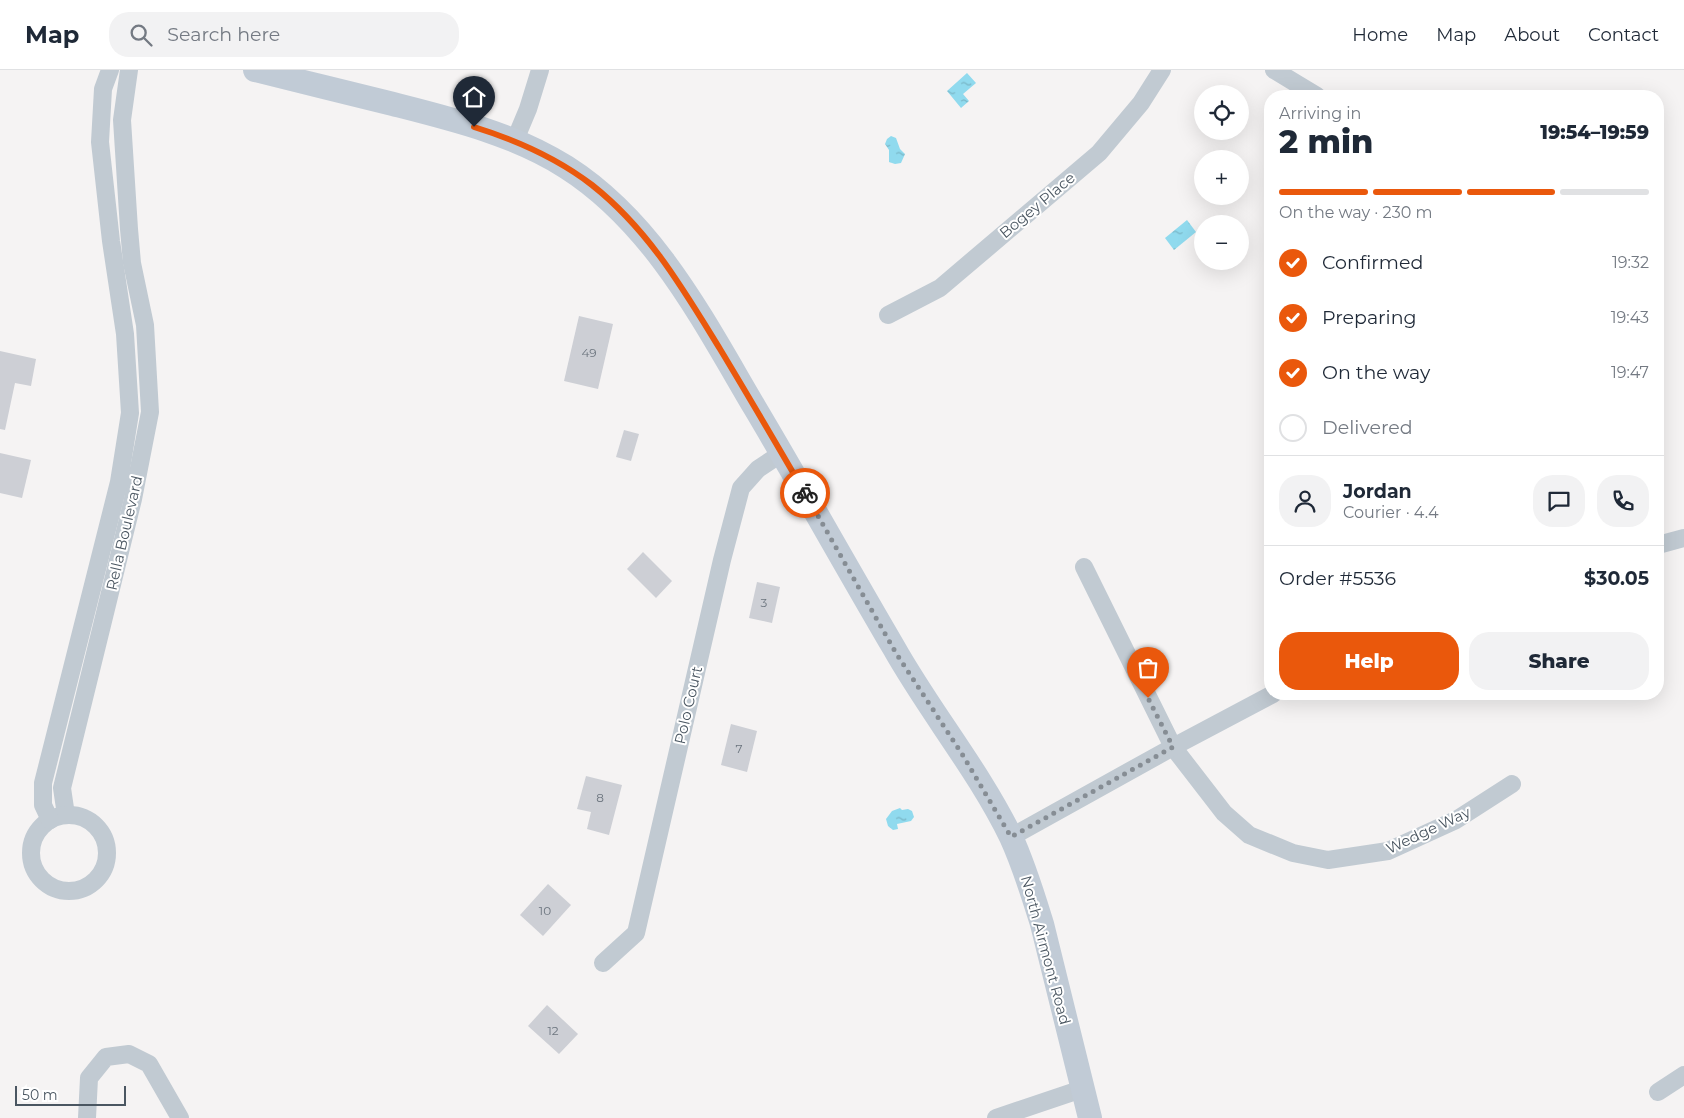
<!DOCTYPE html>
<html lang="en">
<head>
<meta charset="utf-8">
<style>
  :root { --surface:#fff; --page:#f2f2f3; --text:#1f2937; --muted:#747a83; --line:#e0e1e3; --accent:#ea580c }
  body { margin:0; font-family:Montserrat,sans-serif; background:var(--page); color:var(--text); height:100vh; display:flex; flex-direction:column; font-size:19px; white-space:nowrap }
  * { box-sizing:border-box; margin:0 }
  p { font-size:16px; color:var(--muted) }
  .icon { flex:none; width:28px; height:28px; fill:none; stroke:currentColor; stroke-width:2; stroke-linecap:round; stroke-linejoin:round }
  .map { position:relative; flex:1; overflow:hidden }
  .drawer { position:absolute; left:1264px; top:20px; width:400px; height:610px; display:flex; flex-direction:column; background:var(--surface); border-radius:20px; box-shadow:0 5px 20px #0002 }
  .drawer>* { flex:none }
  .tools { position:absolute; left:1194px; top:15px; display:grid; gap:10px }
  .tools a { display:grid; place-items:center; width:55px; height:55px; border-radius:50%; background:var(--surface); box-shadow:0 5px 20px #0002; font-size:25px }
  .scale { position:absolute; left:15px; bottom:12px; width:111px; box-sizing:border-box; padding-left:5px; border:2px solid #4a5661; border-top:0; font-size:14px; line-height:18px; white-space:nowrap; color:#4a5661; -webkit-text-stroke:4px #fff; paint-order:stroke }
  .pin { position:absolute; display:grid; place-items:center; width:42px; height:42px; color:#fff; margin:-51px -21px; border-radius:50% 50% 50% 0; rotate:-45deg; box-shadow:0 0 5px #0007 }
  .pin .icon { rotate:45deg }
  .courier { position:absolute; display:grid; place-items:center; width:50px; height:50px; margin:-25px; border:4px solid #ea580c; border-radius:50%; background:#fff; color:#222; box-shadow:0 1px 6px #0007 }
  .head em { font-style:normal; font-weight:800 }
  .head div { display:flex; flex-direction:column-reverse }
  .head { display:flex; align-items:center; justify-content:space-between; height:85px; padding:0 15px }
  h1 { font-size:32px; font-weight:800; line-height:38px }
  .bar { display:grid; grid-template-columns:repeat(4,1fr); gap:8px 5px; align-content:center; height:60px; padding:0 15px }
  .bar i { height:6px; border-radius:4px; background:var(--line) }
  .bar .current { background:var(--accent) }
  .bar p { grid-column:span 4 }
  .line { display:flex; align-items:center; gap:12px; padding:0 15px; border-top:1px solid var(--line) }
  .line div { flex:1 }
  .round { display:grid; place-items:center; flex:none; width:52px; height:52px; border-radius:20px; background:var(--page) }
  ol { padding:0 15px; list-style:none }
  li { display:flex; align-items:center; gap:15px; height:55px }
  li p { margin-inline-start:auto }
  li .icon { padding:5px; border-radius:50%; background:var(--accent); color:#fff; stroke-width:4 }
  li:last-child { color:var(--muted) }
  li i { width:28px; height:28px; border:2px solid var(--line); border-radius:50% }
  .action { display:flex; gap:10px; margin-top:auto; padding:10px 15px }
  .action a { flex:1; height:58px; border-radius:20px; background:var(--accent); color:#fff; font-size:20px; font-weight:800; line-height:58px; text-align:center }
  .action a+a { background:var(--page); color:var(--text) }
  header { display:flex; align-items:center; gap:30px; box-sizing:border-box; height:70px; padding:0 25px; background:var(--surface); border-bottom:1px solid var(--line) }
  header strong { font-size:24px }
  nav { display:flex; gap:28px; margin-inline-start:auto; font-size:18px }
  .search { width:350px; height:45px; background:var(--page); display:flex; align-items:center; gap:12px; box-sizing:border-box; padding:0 18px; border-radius:20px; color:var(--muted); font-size:19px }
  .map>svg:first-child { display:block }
</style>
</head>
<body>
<header>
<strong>Map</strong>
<div class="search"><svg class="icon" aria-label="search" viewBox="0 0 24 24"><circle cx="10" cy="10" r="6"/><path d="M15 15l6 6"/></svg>Search here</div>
<nav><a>Home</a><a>Map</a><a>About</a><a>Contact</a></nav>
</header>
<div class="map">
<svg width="1684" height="1048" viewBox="0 0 1684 1048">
  <defs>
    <pattern id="water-ripples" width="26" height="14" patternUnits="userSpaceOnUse" patternTransform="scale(1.25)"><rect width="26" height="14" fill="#90daee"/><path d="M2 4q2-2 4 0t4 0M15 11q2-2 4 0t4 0" fill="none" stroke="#78b4c4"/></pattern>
  </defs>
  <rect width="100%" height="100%" fill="#f5f3f3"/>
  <g fill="url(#water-ripples)">
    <polygon points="967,3 976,13 963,24 969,31 961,38 947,21"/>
    <polygon points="891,66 896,68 900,79 905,84 901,93 895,94 889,92 889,80 885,74 887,69"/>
    <polygon points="1187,150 1196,162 1174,180 1165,168"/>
    <polygon points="900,738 902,740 908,739 912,741 914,747 911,751 897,754 898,759 893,760 888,756 886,749 892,741"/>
  </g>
  <g fill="#cdcfd5">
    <polygon points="579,246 613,254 598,319 564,311"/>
    <polygon points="0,281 36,289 31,316 15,313 5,360 0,359"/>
    <polygon points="624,360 639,364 631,391 616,387"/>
    <polygon points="0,383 31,390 22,428 0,423"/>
    <polygon points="643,482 672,511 656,528 627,499"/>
    <polygon points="757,512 780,517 772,553 749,548"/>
    <polygon points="731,654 757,661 747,702 721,695"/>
    <polygon points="586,706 622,715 609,765 587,759 591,742 577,739"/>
    <polygon points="548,814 571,835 543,866 520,845"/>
    <polygon points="547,935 578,964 559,984 528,956"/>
  </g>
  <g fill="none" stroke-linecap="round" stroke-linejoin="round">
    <g stroke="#c1cad2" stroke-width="18">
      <polyline points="1274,0 1317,26"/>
      <polyline points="515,70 528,39 540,0"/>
      <polyline points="888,245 940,218 1099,83 1141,33 1162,0"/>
      <polyline points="1658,475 1684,468"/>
      <polyline points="1084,497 1173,677 1224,743 1249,765 1293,783 1328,790 1388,781 1456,750 1512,714"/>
      <polyline points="66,745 62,718 133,429 150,342 145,255 132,193 129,159 122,50 129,0"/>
      <circle cx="69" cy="783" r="38"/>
      <polyline points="50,750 43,735 43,713 119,412 130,343 125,264 111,171 100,72 103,19 110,0"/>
      <polyline points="1011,767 1173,677 1273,624"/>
      <polyline points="603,893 636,863 722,490 741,418 758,399 782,383"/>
      <polyline points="1658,1022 1684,1005"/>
      <polyline points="87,1048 89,1008 106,987 129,984 149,994 180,1048"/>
      <polyline points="996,1048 1082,1019"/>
    </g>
    <path stroke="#c1cbd6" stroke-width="24" d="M255 0C301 11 347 23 393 34 452 49 514 64 566 97 654 153 703 250 755 338 802 417 847 498 894 578 930 642 979 701 1011 767 1024 795 1033 825 1042 854L1090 1048"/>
  </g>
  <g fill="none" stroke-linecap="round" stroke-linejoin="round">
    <polyline stroke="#868d94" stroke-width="5" stroke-dasharray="0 9" points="805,423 896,583 962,684 1011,767 1173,677 1148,628"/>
    <path stroke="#ea580c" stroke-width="6" d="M474 57C516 70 557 88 592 115 649 160 683 219 720 279 749 327 777 375 805 423"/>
  </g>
  <g text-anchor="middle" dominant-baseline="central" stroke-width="4" stroke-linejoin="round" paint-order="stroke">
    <g font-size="12" fill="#6b747e">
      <text x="589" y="282">49</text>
      <text x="764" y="532">3</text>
      <text x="739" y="678">7</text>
      <text x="600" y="727">8</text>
      <text x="545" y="840">10</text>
      <text x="553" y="960">12</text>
    </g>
    <g font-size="15" fill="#4a5661" stroke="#fff">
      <text transform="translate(1037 135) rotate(-40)">Bogey Place</text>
      <text transform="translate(124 463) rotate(-77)">Rella Boulevard</text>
      <text transform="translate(688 635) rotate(-77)">Polo Court</text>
      <text transform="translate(1428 760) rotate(-25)">Wedge Way</text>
      <text transform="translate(1046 880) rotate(75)">North Airmont Road</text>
    </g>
  </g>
</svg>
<div class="tools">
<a><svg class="icon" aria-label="locate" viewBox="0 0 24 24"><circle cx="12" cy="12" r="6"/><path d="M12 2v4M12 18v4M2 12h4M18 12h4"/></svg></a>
<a>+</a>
<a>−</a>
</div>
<div class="scale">50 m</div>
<div class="pin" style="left:1148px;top:628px;background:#ea580c"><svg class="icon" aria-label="bag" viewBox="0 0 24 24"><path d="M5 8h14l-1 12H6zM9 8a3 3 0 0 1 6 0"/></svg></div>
<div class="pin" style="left:474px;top:57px;background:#1f2937"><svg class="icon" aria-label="home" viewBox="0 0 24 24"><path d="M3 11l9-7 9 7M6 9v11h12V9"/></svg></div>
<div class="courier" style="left:805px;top:423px"><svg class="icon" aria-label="bike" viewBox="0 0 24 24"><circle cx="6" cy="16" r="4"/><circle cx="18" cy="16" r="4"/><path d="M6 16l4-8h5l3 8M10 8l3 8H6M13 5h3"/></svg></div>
<section class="drawer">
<div class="head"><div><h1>2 min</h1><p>Arriving in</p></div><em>19:54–19:59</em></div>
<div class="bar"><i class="current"></i><i class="current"></i><i class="current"></i><i></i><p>On the way · 230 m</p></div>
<ol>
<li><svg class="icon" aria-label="check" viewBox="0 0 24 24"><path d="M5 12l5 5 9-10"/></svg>Confirmed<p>19:32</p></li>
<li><svg class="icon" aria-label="check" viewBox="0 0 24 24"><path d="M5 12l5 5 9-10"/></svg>Preparing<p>19:43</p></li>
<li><svg class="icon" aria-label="check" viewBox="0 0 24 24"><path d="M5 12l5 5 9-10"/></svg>On the way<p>19:47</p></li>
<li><i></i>Delivered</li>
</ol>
<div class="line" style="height:90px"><a class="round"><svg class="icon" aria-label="person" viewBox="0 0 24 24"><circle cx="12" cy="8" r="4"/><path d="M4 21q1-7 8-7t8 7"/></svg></a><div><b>Jordan</b><p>Courier · 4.4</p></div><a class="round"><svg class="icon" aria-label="chat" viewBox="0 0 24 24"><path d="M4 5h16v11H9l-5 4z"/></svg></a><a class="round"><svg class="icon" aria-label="phone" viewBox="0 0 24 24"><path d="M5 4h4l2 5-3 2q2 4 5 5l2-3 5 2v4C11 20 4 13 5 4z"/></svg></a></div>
<div class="line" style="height:65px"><div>Order #5536</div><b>$30.05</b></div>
<div class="action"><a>Help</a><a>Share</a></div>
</section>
</div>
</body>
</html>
